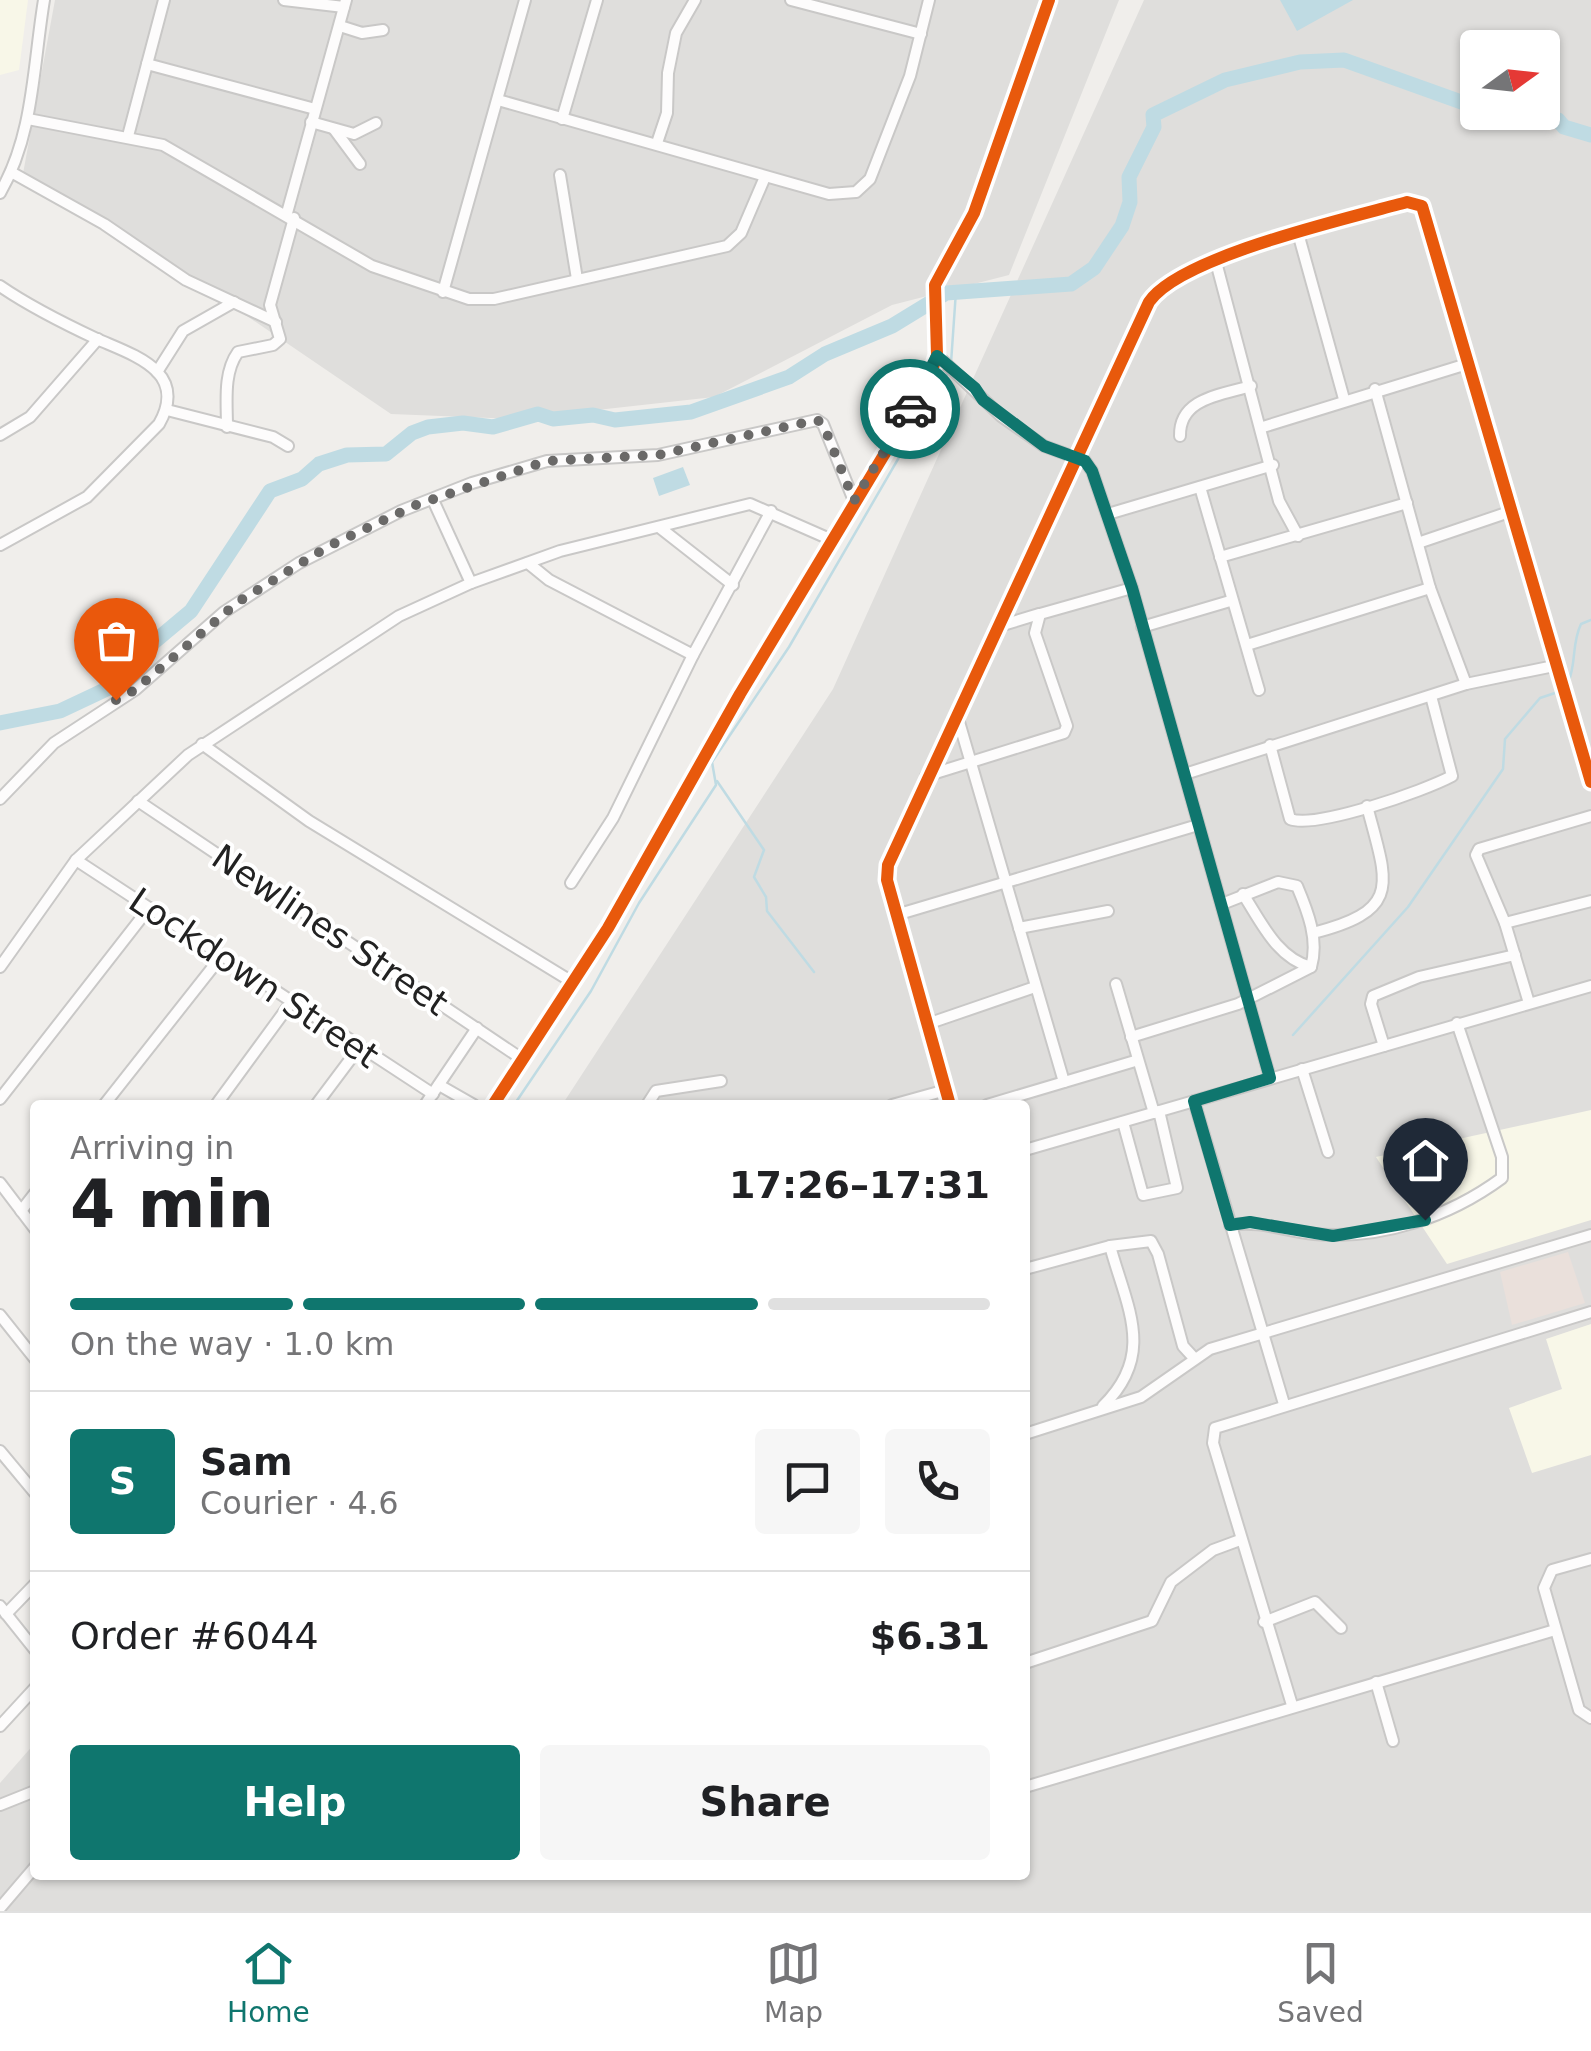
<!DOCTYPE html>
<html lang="en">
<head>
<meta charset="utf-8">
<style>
  :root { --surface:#fff; --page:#f6f6f6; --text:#202124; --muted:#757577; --line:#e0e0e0; --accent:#0f766e }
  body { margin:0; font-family:"DejaVu Sans",sans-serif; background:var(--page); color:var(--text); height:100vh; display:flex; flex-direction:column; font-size:38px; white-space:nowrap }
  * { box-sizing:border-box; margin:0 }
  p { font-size:32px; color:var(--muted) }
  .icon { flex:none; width:55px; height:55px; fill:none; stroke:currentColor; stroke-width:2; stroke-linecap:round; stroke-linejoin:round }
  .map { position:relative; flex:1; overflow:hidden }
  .side { position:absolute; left:30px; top:1100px; width:1000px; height:780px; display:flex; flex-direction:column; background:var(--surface); border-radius:10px; box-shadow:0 2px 8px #0004 }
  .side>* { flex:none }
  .needle { width:65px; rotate:75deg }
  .controls { position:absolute; left:1460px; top:30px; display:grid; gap:20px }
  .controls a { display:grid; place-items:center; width:100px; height:100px; border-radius:10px; background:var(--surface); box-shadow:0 2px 8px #0004; font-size:50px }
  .pin { position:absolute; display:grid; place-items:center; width:85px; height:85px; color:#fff; margin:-102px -42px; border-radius:50% 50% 50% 0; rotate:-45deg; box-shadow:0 0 10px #0007 }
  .pin .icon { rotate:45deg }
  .courier { position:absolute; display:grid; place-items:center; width:100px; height:100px; margin:-50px; border:8px solid #0f766e; border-radius:50%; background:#fff; color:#222; box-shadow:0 2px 12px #0007 }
  .summary em { font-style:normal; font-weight:700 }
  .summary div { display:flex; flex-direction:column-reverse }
  .summary { display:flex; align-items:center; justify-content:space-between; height:170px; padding:0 40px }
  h1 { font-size:65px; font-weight:700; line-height:75px }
  .bar { display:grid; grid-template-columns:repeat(4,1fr); gap:15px 10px; align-content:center; height:120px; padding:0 40px }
  .bar i { height:12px; border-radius:8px; background:var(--line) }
  .bar .on { background:var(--accent) }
  .bar p { grid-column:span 4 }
  .line { display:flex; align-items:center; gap:25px; padding:0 40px; border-top:2px solid var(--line) }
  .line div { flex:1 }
  .round { display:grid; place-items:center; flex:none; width:105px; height:105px; border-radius:10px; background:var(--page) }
  .primary-button { display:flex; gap:20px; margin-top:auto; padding:20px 40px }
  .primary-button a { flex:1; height:115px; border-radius:10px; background:var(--accent); color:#fff; font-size:40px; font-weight:700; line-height:115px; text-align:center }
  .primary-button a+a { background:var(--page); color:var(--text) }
  .dock { display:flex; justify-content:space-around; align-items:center; height:140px; border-top:2px solid var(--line); background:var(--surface); font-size:28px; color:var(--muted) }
  .dock a { display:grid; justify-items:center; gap:5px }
  .dock .on { color:var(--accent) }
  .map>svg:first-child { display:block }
</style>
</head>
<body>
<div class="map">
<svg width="1591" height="1911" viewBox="0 0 1591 1911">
  <rect width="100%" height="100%" fill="#f0eeeb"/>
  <g fill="#dfdedc" fill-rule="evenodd">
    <polygon points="55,0 1119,0 1009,275 892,305 714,397 516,419 391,414 213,293 22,179"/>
    <path d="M1144 0H1591V1911H0V1783L35 1743V1875H1025V1105H562L833 689ZM1478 48H1542V112H1478Z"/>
  </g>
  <g fill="#f8f7e8">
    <polygon points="0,0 28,0 19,70 0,75"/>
    <polygon points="1591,1110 1591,1220 1447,1264 1376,1157"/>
    <polygon points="1591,1324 1591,1455 1532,1473 1509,1408 1562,1389 1546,1339"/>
  </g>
  <polygon fill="#eae0db" points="1568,1252 1585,1303 1512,1325 1500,1272"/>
  <g fill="#bfdbe3">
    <polygon points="1280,0 1353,0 1297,31"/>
    <polygon points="683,467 690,485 659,496 653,478"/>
  </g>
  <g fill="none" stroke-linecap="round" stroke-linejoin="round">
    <g stroke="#bfdbe3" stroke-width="2.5">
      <polyline points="951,363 956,291"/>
      <path d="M1568 683C1577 662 1571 645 1581 624L1591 620"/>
      <polyline points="717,781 764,850 754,877 766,897 767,911 814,972"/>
      <polyline points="1293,1035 1408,907 1503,769 1505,739 1540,698 1558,692"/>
      <polyline points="514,1105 591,991 639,903 716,785 712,762 789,647 948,373"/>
    </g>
    <g stroke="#bfdbe3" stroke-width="15">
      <polyline points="1504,112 1558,120 1564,127 1591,135"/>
      <polyline points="0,723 60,711 111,687 117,673 191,611 270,491 302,479 319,464 347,455 386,454 412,433 428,427 463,423 493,427 538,414 553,419 593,415 615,420 691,412 789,377 825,354 892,326 946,293 1071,284 1094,268 1122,226 1130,202 1129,177 1154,127 1153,115 1225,80 1300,62 1344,60 1478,108"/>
    </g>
    <defs>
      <g id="minor">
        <polyline points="284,0 344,7"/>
        <polyline points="791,0 921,34"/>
        <polyline points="340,26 362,33 383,30"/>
        <polyline points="147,64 315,109"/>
        <polyline points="498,100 829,194 856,192 870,179 910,76 929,0"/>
        <polyline points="28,119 163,145 372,266 469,299 494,299 727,246 741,233 765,177"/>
        <polyline points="562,119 597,0"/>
        <polyline points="311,122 354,134 376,123"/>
        <polyline points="334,129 360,164"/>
        <polyline points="128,136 164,0"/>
        <polyline points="657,143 667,113 668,73 676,33 695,0"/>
        <polyline points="11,172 104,224 186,280 276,322"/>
        <polyline points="560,175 577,279"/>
        <path d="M0 193C34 134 33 66 44 0"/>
        <polyline points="287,213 346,0"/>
        <polyline points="1298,233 1344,399"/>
        <polyline points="1216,262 1279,501 1298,536"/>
        <path d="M0 286C29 306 65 324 97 339 133 355 189 371 159 424L87 497 0 545"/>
        <polyline points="443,292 525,0"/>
        <polyline points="937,355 1001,416 1044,446 1085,461 1092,471 1132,588 1270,1078"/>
        <polyline points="157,372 183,331 234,302"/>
        <polyline points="1375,389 1430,588 1466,684"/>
        <polyline points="167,410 273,437 288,446"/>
        <path d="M227 427C227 402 223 373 238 352L273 345 280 339 270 305 294 218"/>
        <polyline points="1263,427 1467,364"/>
        <polyline points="0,435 30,417 98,339"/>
        <path d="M1180 436C1179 398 1221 395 1251 386"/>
        <polyline points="1200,487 1259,690"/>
        <polyline points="433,500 471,583"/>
        <polyline points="1108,514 1273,465"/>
        <polyline points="659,527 733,585"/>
        <polyline points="1418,543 1512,511"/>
        <polyline points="1220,557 1407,503"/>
        <polyline points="528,563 549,580 693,655"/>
        <polyline points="1003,625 1039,614"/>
        <polyline points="1142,627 1230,601"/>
        <polyline points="1247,645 1430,588"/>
        <polyline points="957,715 1064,1082"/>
        <polyline points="202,744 309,821 574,983"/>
        <path d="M1270 745 1290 819C1316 829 1424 791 1452 776L1431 696"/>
        <polyline points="1185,774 1466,684 1554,666"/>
        <polyline points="926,776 1064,733 1067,726 1035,633 1040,614 1132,588"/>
        <polyline points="0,799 54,743 135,690 224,612 299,563 401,511 472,483 547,461 658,455 817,420 823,424 854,501"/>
        <polyline points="138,801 522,1059"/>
        <polyline points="76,860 433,1094"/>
        <polyline points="571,883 613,818 693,655 771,511"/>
        <path d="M1243 894C1261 922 1277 958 1311 967"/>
        <polyline points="896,915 1198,825"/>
        <polyline points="1505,923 1591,901"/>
        <polyline points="1019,928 1108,911"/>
        <path d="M1313 933C1404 910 1387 883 1367 806"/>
        <polyline points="0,967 76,860 188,755 399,616 471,583 560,551 750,504 832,540"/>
        <polyline points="1116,984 1154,1113"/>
        <polyline points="1529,1003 1505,923 1476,855 1479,849 1591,816"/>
        <polyline points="930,1023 1035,987"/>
        <path d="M1131 1037 1238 1004 1311 967C1319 940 1308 912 1297 886L1278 882 1222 904"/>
        <polyline points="1384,1046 1371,1004 1373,996 1419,977 1515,955"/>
        <polyline points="1302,1069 1328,1152"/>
        <polyline points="439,1085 474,1105"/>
        <polyline points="0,1099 149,908"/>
        <polyline points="1194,1101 1284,1404"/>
        <polyline points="104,1105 220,958"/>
        <polyline points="216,1105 290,1004"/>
        <polyline points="316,1105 358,1049"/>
        <polyline points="425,1105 477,1028"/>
        <polyline points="493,1105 608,928 740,694 929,380 937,355 935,285 974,213 1049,0"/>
        <polyline points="647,1105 656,1091 721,1081"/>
        <polyline points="892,1105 946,1090"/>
        <path d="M950 1105 887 880 888 865 1149 302C1180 256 1350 218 1407 202L1422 206 1591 782"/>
        <polyline points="987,1105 1135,1061"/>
        <polyline points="1123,1122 1143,1195 1177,1188 1159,1111"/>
        <polyline points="1025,1150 1591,986"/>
        <polyline points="0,1183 35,1229"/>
        <polyline points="21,1211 35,1193"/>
        <path d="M1230 1225C1259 1220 1285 1231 1314 1234 1381 1240 1449 1217 1502 1178V1157L1457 1023"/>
        <polyline points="1025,1269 1110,1246 1151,1241 1158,1254 1183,1346 1194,1358"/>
        <polyline points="0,1315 35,1359"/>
        <path d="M1103 1406C1156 1354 1127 1308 1110 1246"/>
        <polyline points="1025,1434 1141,1397 1210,1349 1591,1235"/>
        <polyline points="0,1451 35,1493"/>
        <polyline points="1591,1559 1552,1570 1544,1588 1579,1710 1591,1718"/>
        <polyline points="0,1606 35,1650"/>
        <polyline points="6,1614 35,1584"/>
        <polyline points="1264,1622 1315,1602 1341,1628"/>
        <polyline points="1025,1663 1152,1621 1171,1582 1213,1550 1240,1540"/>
        <polyline points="1376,1682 1393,1741"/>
        <polyline points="1292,1705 1213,1443 1215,1428 1591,1312"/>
        <polyline points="0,1726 35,1688"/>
        <polyline points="1025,1787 1555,1630"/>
        <polyline points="0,1805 35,1791"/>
        <polyline points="0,1908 35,1867"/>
      </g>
    </defs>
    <use href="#minor" stroke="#c9c8c7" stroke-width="14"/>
    <use href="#minor" stroke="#fdfcfc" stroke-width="10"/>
    <defs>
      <g id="cycleway">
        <polyline points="493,1105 608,928 740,694 929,380 937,355 935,285 974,213 1049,0"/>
        <path d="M950 1105 887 880 888 865 1149 302C1180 256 1350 218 1407 202L1422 206 1591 782"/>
      </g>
    </defs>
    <use href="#cycleway" stroke="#fff" stroke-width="19"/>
    <use href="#cycleway" stroke="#e8590c" stroke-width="12"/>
  </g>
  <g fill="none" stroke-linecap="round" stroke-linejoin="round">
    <polyline stroke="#6a6968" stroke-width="10" stroke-dasharray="0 18" points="116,700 135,690 238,602 329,546 416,505 547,461 658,455 817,420 823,424 854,501 910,409"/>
    <polyline stroke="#0f766e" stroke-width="12" points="910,409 937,356 975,388 983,400 1044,446 1085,461 1092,471 1132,588 1270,1078 1194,1101 1230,1225 1250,1222 1333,1236 1425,1220"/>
  </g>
  <g text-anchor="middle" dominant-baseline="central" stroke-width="8" stroke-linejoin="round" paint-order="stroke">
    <g font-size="35" fill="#222" stroke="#fff">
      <text transform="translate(330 930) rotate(34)">Newlines Street</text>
      <text transform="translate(254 978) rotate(34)">Lockdown Street</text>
    </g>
  </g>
</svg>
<div class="controls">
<a><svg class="needle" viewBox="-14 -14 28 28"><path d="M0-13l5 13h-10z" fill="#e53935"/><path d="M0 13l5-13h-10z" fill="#757577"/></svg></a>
</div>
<div class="pin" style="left:116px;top:700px;background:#ea580c"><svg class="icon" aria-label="bag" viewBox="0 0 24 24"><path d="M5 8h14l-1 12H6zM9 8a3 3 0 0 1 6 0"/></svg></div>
<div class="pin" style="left:1425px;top:1220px;background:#1f2937"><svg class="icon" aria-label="home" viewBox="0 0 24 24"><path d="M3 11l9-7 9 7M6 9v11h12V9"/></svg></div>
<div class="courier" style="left:910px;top:409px"><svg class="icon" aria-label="car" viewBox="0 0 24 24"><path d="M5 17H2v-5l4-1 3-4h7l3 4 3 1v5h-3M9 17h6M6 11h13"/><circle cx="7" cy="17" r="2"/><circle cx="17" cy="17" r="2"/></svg></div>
<section class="side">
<div class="summary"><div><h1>4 min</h1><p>Arriving in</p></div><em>17:26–17:31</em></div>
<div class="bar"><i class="on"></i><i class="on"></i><i class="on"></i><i></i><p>On the way · 1.0 km</p></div>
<div class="line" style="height:180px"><b class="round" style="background:var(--accent);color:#fff">S</b><div><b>Sam</b><p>Courier · 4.6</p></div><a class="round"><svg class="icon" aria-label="chat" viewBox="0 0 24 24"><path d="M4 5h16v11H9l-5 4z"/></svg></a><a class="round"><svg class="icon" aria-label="phone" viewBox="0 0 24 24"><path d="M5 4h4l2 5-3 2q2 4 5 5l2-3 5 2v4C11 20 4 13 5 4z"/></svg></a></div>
<div class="line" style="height:130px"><div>Order #6044</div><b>$6.31</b></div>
<div class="primary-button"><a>Help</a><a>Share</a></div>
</section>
</div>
<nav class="dock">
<a class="on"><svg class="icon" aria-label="home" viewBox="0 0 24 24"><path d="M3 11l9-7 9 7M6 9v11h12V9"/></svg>Home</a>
<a><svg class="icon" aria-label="map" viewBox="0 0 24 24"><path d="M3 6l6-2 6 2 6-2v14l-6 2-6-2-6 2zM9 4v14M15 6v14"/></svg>Map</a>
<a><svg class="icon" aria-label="saved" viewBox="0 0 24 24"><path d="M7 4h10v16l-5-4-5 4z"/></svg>Saved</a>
</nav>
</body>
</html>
